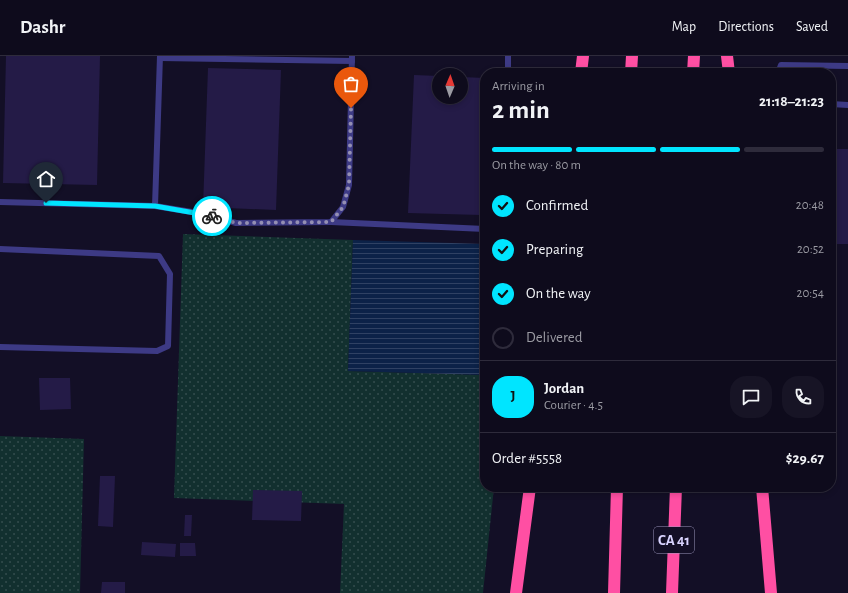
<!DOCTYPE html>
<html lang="en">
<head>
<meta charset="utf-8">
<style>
  :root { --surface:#0e0b1c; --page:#171425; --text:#f1f3f6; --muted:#9b9ba3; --line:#2e2b3b; --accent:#00e5ff }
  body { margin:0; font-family:"Alegreya Sans",sans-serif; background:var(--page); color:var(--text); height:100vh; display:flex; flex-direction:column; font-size:15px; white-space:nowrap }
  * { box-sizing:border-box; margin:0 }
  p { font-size:13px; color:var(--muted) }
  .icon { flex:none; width:22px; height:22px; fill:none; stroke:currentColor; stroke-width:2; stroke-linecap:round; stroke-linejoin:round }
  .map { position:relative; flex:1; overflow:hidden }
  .drawer { position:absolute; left:480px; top:12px; width:356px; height:424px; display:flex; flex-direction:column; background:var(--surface); border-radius:16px; box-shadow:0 2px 6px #0003,0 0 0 1px var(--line) }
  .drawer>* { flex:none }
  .needle { width:26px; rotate:2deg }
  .buttons { position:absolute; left:432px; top:12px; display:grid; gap:8px }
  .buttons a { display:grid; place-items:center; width:36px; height:36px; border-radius:50%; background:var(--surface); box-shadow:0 2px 6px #0003,0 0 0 1px var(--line); font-size:20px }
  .pin { position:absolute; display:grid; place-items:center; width:34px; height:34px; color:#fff; margin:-41px -17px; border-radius:50% 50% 50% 0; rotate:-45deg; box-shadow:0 0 4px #0007 }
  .pin .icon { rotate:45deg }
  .courier { position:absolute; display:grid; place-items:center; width:40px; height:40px; margin:-20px; border:3px solid #00e5ff; border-radius:50%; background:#fff; color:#222; box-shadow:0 1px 5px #0007 }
  .head em { font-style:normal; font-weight:700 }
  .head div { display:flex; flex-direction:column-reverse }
  .head { display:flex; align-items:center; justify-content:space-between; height:68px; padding:0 12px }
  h1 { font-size:26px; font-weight:700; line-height:30px }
  .bar { display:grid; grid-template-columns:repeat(4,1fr); gap:6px 4px; align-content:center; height:48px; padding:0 12px }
  .bar i { height:5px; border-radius:3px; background:var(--line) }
  .bar .selected { background:var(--accent) }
  .bar p { grid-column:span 4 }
  .line { display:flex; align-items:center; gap:10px; padding:0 12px; border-top:1px solid var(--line) }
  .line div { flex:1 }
  .round { display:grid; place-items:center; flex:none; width:42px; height:42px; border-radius:16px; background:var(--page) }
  ol { padding:0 12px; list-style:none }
  li { display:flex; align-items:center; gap:12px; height:44px }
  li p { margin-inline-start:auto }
  li .icon { padding:4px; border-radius:50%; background:var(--accent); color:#111; stroke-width:4 }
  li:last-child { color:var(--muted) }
  li i { width:22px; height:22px; border:2px solid var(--line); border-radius:50% }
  header { display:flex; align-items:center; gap:24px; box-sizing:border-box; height:56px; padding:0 20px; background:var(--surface); border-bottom:1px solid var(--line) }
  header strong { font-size:19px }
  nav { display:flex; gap:22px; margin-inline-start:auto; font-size:14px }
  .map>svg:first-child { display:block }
</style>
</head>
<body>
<header>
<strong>Dashr</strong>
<nav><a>Map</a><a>Directions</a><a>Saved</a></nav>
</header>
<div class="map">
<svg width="848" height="537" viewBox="0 0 848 537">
  <defs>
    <pattern id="grass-dots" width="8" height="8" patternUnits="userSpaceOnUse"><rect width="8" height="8" fill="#12302f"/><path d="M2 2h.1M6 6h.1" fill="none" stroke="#344d4e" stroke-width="1.8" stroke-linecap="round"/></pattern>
    <pattern id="water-rules" width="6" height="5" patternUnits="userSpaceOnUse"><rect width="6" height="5" fill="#0c2248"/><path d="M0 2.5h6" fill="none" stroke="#2f4163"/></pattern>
  </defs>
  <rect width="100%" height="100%" fill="#130f26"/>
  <g fill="url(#grass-dots)">
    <polygon points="183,178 353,184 348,315 485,319 485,431 494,431 483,537 340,537 344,448 174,442"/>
    <polygon points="0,380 84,383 80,537 0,537"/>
  </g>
  <polygon fill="url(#water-rules)" points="353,184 485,188 485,319 348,315"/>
  <g fill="#241b47">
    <polygon points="6,0 100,0 97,129 3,127"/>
    <polygon points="208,12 281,14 276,154 203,151"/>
    <polygon points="414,19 439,20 439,41 461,41 461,21 485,22 481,159 408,157"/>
    <rect x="831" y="93" width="17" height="95"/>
    <polygon points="39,322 70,322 71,353 40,354"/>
    <polygon points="100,420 115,420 113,471 98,470"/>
    <polygon points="253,434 302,435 301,465 252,464"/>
    <polygon points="185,459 192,459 191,480 184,480"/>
    <polygon points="142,486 176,488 175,501 141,499"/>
    <polygon points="180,487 195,487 196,500 180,500"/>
    <polygon points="102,526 125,526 125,537 101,537"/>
  </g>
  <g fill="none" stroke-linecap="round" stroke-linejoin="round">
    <g stroke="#3d3a85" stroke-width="6">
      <polyline points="160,2 352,5"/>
      <polyline points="508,17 508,0"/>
      <polyline points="778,17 781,9 848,10"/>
      <polyline points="831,48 848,49"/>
      <polyline points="0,146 155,150 160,0"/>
      <polyline points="155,150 204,158 236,167 331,166 343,151 349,129 352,0"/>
      <polyline points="331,166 485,173"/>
      <polyline points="0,193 159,200 170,218 168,290 157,295 0,291"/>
    </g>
    <g stroke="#ff4fa3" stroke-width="12">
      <polyline points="727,0 729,17"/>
      <polyline points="581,17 583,0"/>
      <polyline points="631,17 632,0"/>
      <polyline points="693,17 694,0"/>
      <polyline points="762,431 771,537"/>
      <polyline points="516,537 530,431"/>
      <polyline points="614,537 617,431"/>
      <polyline points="672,537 676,431"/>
    </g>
  </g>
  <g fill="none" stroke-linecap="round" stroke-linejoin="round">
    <polyline stroke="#948fb3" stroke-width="4" stroke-dasharray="0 7.2" points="212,160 236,167 331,166 343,151 349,129 351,52"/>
    <polyline stroke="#00e5ff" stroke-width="5" points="46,147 155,150 212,160"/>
  </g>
  <g text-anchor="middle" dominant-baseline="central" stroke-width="3" stroke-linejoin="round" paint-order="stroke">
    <rect fill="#130f26" stroke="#9e99be" stroke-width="1" x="654" y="471" width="40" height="26" rx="3"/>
    <g font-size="15" font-weight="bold" fill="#d9d4ff">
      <text x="674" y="484">CA 41</text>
    </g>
  </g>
</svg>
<div class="buttons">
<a><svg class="needle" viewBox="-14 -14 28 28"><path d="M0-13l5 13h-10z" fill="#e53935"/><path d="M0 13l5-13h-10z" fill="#9b9ba3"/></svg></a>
</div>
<div class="pin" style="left:351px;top:52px;background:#ea580c"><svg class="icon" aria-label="bag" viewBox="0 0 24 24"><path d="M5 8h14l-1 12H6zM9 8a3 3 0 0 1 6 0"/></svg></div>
<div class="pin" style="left:46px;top:147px;background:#1f2937"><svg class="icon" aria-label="home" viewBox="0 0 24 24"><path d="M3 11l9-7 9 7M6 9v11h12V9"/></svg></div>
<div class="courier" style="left:212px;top:160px"><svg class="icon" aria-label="bike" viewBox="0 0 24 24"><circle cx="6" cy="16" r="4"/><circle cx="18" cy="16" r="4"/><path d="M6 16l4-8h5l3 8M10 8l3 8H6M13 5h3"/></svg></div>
<section class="drawer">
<div class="head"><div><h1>2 min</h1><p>Arriving in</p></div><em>21:18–21:23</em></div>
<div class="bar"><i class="selected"></i><i class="selected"></i><i class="selected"></i><i></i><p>On the way · 80 m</p></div>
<ol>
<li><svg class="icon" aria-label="check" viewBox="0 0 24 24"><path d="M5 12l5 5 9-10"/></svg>Confirmed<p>20:48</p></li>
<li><svg class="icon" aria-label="check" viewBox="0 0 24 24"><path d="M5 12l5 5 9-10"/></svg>Preparing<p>20:52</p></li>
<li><svg class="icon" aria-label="check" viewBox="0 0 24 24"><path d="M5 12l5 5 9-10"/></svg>On the way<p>20:54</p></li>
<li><i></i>Delivered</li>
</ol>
<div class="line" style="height:72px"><b class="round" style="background:var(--accent);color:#111">J</b><div><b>Jordan</b><p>Courier · 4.5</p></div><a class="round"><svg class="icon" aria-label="chat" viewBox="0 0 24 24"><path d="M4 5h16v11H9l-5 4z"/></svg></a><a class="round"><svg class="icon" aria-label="phone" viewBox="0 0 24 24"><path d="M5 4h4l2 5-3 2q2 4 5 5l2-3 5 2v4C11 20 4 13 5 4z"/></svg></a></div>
<div class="line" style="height:52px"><div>Order #5558</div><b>$29.67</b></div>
</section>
</div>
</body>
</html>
